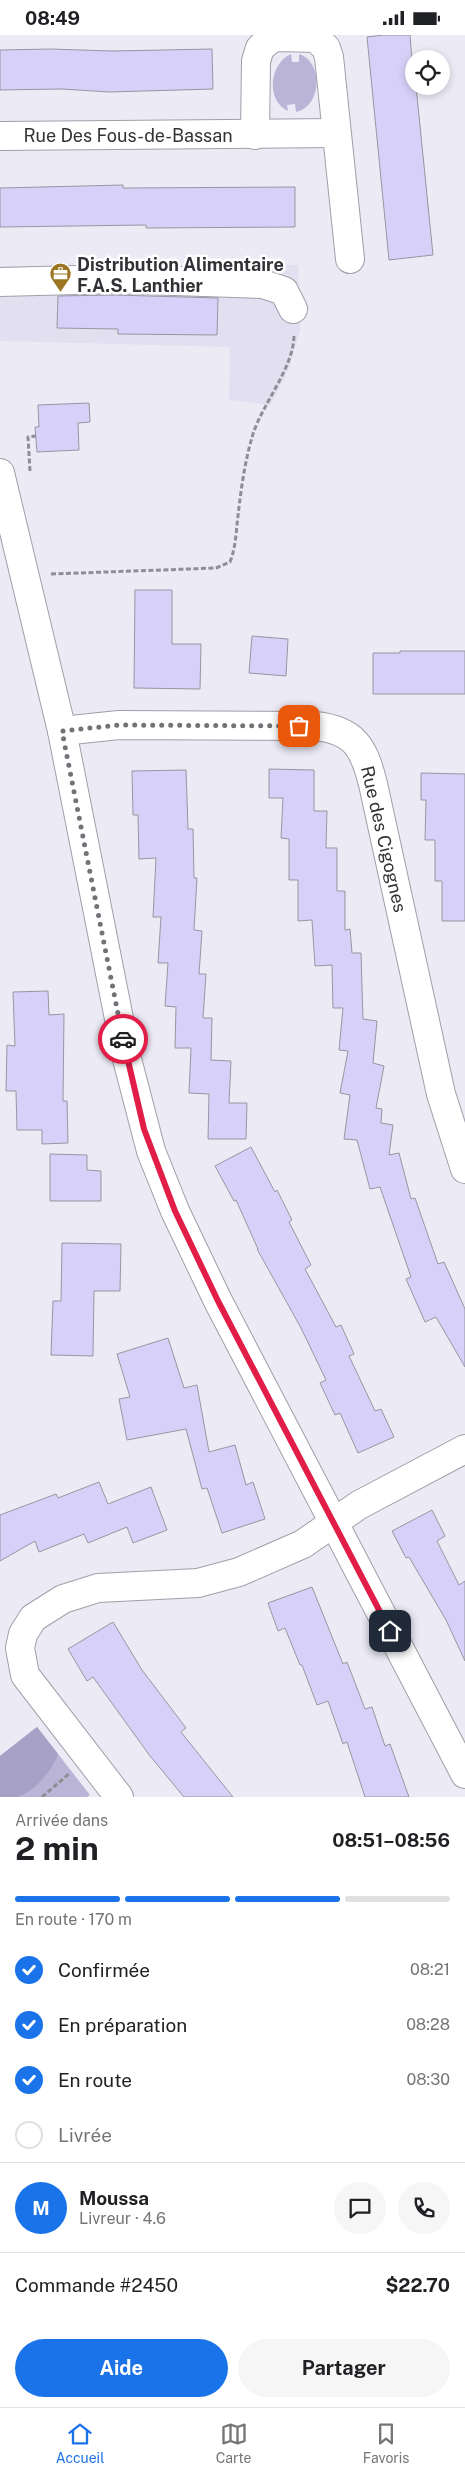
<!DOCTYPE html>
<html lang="fr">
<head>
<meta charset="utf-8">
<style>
  :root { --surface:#fff; --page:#f6f6f6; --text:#202124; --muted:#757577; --line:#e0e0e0; --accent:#1a73e8 }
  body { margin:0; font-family:"Public Sans",sans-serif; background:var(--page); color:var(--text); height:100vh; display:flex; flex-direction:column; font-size:19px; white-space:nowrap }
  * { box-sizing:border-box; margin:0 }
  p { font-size:16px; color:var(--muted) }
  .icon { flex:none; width:28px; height:28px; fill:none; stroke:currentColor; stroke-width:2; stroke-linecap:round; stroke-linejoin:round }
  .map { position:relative; height:1762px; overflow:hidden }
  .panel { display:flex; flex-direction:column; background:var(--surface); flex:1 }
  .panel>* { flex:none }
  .controls { position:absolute; left:405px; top:15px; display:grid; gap:10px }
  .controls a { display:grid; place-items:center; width:45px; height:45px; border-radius:50%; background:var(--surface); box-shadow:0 2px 8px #0003; font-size:25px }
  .pin { position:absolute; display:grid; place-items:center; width:42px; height:42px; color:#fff; margin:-21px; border-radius:10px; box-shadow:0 2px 8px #0006 }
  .courier { position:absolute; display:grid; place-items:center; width:50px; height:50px; margin:-25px; border:4px solid #e11d48; border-radius:50%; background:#fff; color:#222; box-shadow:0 1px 6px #0007 }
  .head em { font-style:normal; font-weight:700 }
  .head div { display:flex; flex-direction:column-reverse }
  .head { display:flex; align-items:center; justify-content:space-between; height:85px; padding:0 15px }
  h1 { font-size:32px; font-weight:700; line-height:38px }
  .bar { display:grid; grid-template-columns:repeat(4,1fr); gap:8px 5px; align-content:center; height:60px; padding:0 15px }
  .bar i { height:6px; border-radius:4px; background:var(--line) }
  .bar .selected { background:var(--accent) }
  .bar p { grid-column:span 4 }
  .line { display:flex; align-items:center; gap:12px; padding:0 15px; border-top:1px solid var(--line) }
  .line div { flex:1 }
  .round { display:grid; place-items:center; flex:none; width:52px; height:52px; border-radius:26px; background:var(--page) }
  ol { padding:0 15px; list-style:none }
  li { display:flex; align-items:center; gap:15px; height:55px }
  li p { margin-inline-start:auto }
  li .icon { padding:5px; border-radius:50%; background:var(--accent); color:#fff; stroke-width:4 }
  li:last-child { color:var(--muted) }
  li i { width:28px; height:28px; border:2px solid var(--line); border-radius:50% }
  .primary-button { display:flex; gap:10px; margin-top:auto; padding:10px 15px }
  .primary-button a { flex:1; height:58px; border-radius:30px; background:var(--accent); color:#fff; font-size:20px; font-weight:700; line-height:58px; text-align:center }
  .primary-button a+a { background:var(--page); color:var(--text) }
  .status { display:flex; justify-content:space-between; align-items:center; height:35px; padding:0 25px; background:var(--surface); direction:ltr }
  .status svg { height:14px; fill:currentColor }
  .tab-bar { display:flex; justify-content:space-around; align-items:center; height:70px; border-top:1px solid var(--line); background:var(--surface); font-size:14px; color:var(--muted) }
  .tab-bar a { display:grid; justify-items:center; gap:2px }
  .tab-bar .selected { color:var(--accent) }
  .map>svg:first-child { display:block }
</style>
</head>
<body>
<div class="status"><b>08:49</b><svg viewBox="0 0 49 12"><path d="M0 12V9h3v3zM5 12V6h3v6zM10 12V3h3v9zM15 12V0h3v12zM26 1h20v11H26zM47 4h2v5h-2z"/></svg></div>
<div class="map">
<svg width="465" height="1762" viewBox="0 0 465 1762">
  <rect width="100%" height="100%" fill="#eceaf5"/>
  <polygon fill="#e2dff1" points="298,230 300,295 289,334 271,370 229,365 230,312 0,306 0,231"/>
  <g fill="#bab4d7">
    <path d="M291 19 292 27H299V19C323 26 323 71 296 77L295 69 287 70 288 76C265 65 270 28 291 19Z"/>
    <polygon points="37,1692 90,1760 87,1762 0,1762 0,1721"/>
  </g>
  <path fill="#a7a1c7" d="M37 1692 58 1719C52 1736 34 1758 16 1762 11 1762 5 1762 0 1762V1721Z"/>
  <g fill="#d7d0f8" stroke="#9896a0">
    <polygon points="384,0 410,0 414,51 416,51 433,220 389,225 367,2"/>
    <polygon points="51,14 112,16 212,14 213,54 109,57 62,54 0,55 0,15"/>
    <polygon points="123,150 123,153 295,152 295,192 146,193 146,190 0,192 0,153"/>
    <polygon points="115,260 218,263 217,300 118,299 118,294 57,293 58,261"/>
    <polygon points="89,368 90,387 78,388 79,415 37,417 35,392 39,392 38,370"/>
    <polygon points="135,555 172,555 172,609 201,609 200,654 134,653"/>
    <polygon points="252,601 288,604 286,641 249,638"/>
    <polygon points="400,616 465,616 465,659 373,659 373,618 400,618"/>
    <polygon points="269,734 314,735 314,776 327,776 326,813 337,813 337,856 345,856 345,895 350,894 352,918 361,918 363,984 377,986 373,1028 384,1031 376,1073 382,1074 381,1088 393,1090 389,1120 399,1118 411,1164 415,1163 438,1229 444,1227 465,1274 465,1332 436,1282 425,1287 406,1244 411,1242 380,1152 370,1154 357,1105 344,1104 350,1060 340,1058 348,1016 339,1015 343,973 333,973 332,930 315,931 312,885 298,886 298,845 289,845 289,804 281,803 283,763 269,763"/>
    <polygon points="186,735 188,794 193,794 194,843 197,843 194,895 202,896 199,939 206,939 203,983 212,983 211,1025 231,1026 229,1068 247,1068 246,1104 208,1104 209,1059 189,1058 191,1013 175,1013 176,972 165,971 168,928 158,928 161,882 153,882 156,823 139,824 138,780 133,780 132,736"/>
    <polygon points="421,738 465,739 465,886 442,886 442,846 435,846 435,805 425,805 426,765 421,765"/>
    <polygon points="48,956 49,980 64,979 63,1066 67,1066 68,1108 42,1109 42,1095 17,1095 16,1056 6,1056 7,1010 15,1011 13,957"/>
    <polygon points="251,1112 275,1157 277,1155 292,1185 289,1187 311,1230 305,1234 336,1292 341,1290 354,1319 349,1321 375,1376 381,1374 394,1402 358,1418 340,1378 335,1380 320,1348 326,1345 301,1293 257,1214 258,1214 236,1165 234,1166 215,1131"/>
    <polygon points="50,1119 87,1120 87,1135 101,1136 101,1166 50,1166"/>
    <polygon points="62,1208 121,1209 120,1256 94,1256 93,1321 51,1320 53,1266 61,1266"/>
    <polygon points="168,1303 184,1353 197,1350 209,1417 235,1410 246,1450 253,1447 265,1484 222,1498 207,1453 202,1454 186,1394 127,1405 119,1364 130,1362 117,1319"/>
    <polygon points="99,1447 108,1469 151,1452 167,1495 133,1508 127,1492 88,1508 84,1499 39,1517 35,1506 0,1526 0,1480 56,1459 58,1463"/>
    <polygon points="432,1475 445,1501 437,1506 459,1550 465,1546 465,1626 446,1585 409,1522 406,1523 392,1496"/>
    <polygon points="312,1552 343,1629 347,1627 365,1674 372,1672 385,1711 390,1709 409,1762 365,1762 347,1707 343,1709 328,1666 317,1670 302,1630 300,1630 285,1593 278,1596 268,1568"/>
    <polygon points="113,1587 142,1635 186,1693 181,1697 233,1762 184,1762 150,1721 93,1642 87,1646 68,1614"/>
  </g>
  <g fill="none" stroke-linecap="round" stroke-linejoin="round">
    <defs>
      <g id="minor">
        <polyline points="255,100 256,26 260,13 271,4 278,2 316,3 326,13 329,22 350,224"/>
        <polyline points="0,101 336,98"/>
        <polyline points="0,247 115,244 263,249 284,256 293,274"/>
        <polyline points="0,438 62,696 127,1024 151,1116 175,1176 218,1266 465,1739"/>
        <path d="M62 696 119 690 315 691C355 695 364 713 373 749L441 1059 465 1134"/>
        <polyline points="119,1762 25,1640 20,1613 23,1599 33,1583 63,1564 98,1553 198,1548 239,1537 303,1509 359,1470 465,1414"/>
      </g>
    </defs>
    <use href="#minor" stroke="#a09fa9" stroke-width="30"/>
    <g stroke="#8f8d95" stroke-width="3" stroke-dasharray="5 2.5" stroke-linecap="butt">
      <polyline points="30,436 28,402 36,401"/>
      <path d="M51 539 216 533 230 527C236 512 236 496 238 481 241 454 245 425 253 399 263 368 294 332 294 300"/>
      <polyline points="42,1762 70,1738"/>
    </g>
    <use href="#minor" stroke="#fff" stroke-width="28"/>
  </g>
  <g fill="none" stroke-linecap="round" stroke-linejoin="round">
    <polyline stroke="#737278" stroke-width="5" stroke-dasharray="0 9" points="123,1004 62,696 120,690 299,691"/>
    <polyline stroke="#e11d48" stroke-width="6" points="123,1004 144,1094 175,1176 218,1266 390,1596"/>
  </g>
  <defs>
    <symbol id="office-pin" viewBox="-11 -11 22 30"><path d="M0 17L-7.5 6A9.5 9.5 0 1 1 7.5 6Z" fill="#9b7521" stroke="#fff"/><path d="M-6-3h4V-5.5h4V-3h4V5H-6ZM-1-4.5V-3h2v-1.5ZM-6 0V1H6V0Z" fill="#fff"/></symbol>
  </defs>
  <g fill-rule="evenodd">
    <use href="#office-pin" x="48" y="226" width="25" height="34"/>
  </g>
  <g text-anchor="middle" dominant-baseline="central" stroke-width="5" stroke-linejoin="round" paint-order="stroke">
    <g font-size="18" fill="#323135" stroke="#fff">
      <text x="128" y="100">Rue Des Fous-de-Bassan</text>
      <text transform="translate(384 804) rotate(77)">Rue des Cigognes</text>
    </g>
    <g font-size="18" font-weight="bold" fill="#323135" stroke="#fff" text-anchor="start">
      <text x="77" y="229">Distribution Alimentaire<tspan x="77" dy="21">F.A.S. Lanthier</tspan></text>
    </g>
  </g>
</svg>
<div class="controls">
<a><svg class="icon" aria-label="locate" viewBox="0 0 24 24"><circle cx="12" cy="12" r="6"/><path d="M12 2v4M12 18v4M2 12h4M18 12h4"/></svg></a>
</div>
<div class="pin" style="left:299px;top:691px;background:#ea580c"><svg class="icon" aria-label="bag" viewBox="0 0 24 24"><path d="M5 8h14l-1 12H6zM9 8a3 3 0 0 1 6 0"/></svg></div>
<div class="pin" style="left:390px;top:1596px;background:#1f2937"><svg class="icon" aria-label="home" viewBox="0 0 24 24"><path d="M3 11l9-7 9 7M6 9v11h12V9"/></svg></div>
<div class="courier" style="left:123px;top:1004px"><svg class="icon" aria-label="car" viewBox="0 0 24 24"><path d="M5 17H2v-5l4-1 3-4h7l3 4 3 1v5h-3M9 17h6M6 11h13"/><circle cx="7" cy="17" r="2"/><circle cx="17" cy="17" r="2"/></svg></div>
</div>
<section class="panel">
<div class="head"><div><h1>2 min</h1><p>Arrivée dans</p></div><em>08:51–08:56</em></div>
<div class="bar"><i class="selected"></i><i class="selected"></i><i class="selected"></i><i></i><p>En route · 170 m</p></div>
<ol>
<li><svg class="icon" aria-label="check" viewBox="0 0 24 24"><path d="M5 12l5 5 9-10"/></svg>Confirmée<p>08:21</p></li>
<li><svg class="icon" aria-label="check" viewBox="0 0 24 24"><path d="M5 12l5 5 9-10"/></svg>En préparation<p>08:28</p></li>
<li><svg class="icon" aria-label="check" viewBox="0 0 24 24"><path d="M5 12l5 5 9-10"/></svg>En route<p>08:30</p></li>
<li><i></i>Livrée</li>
</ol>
<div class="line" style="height:90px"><b class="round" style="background:var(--accent);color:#fff">M</b><div><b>Moussa</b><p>Livreur · 4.6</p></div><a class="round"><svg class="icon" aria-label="chat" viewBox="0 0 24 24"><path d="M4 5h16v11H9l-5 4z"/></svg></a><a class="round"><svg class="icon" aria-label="phone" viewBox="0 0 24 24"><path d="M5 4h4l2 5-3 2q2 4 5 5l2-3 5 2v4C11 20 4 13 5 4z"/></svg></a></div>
<div class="line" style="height:65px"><div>Commande #2450</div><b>$22.70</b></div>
<div class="primary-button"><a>Aide</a><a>Partager</a></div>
</section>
<nav class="tab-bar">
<a class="selected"><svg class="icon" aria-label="home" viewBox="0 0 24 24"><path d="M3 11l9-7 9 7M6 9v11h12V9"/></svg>Accueil</a>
<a><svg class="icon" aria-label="map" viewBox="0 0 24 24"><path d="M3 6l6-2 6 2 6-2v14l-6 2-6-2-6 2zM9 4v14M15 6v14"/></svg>Carte</a>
<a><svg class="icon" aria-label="saved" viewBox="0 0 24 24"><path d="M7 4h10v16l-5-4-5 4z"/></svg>Favoris</a>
</nav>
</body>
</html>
